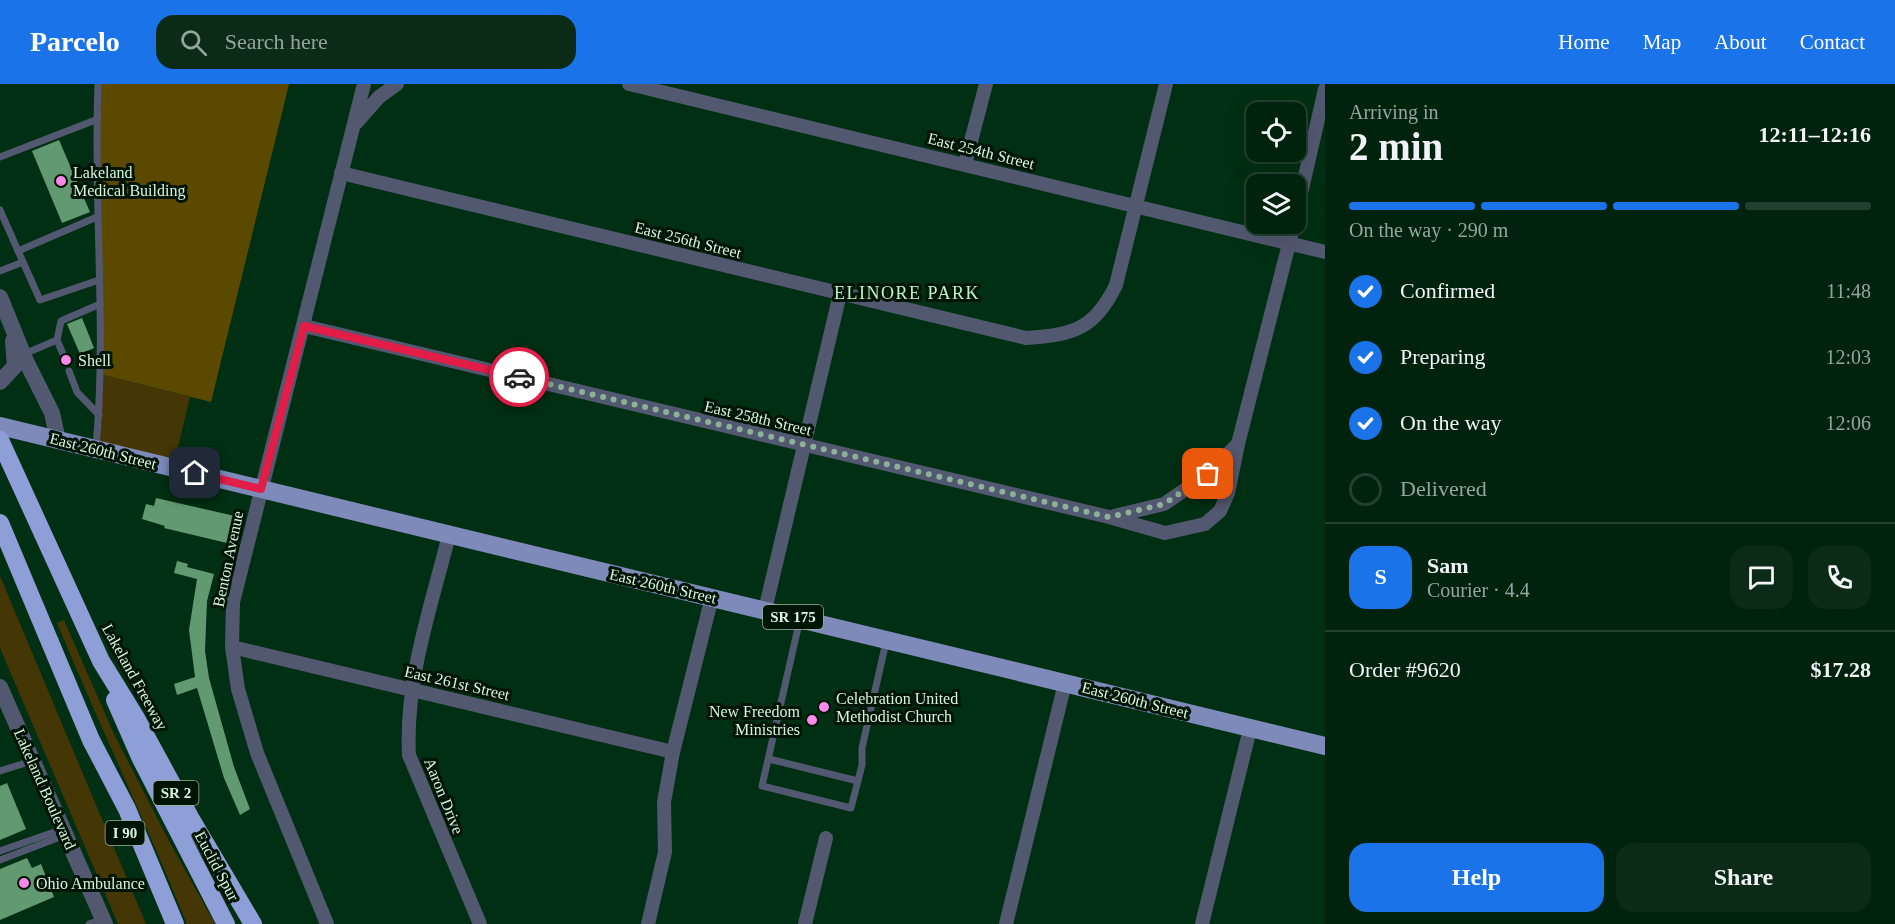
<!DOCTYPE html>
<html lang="en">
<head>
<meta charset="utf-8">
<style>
  :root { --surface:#01230e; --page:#0b2b17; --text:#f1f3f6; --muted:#96a49e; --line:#23402e; --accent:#1a73e8 }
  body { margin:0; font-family:"Times New Roman",serif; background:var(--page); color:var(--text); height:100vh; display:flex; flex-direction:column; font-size:22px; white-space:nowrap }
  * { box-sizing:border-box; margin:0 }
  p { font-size:20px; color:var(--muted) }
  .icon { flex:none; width:33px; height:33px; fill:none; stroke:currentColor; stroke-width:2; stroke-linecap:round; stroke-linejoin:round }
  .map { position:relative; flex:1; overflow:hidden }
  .details { display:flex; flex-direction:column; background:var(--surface); width:570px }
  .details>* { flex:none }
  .buttons { position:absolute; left:1246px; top:18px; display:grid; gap:12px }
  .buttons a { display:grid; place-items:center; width:60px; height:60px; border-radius:12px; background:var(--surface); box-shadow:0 6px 24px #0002,0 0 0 2px var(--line); font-size:30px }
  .pin { position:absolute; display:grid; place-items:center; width:51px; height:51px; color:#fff; margin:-26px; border-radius:12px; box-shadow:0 3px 9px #0006 }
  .courier { position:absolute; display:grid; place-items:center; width:60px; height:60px; margin:-30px; border:4px solid #e11d48; border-radius:50%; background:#fff; color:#222; box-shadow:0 2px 8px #0007 }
  .summary em { font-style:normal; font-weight:800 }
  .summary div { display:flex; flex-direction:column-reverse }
  .summary { display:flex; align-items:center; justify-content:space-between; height:102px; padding:0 24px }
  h1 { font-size:39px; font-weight:800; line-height:45px }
  .bar { display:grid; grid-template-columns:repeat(4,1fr); gap:9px 6px; align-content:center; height:72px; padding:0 24px }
  .bar i { height:8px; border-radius:4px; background:var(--line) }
  .bar .active { background:var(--accent) }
  .bar p { grid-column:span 4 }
  .line { display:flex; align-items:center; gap:15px; padding:0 24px; border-top:2px solid var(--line) }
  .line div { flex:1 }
  .round { display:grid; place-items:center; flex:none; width:63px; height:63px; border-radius:18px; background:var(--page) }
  ol { padding:0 24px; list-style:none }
  li { display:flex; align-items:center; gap:18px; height:66px }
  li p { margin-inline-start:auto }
  li .icon { padding:6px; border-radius:50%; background:var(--accent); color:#fff; stroke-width:4 }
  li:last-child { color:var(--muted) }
  li i { width:33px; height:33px; border:3px solid var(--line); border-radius:50% }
  .cta { display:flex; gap:12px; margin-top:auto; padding:12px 24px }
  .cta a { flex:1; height:69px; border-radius:18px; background:var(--accent); color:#fff; font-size:24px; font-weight:800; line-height:69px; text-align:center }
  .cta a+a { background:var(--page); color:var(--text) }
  header { display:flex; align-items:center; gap:36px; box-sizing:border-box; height:84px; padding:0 30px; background:var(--accent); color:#fff }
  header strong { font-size:28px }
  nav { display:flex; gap:33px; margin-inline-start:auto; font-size:21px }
  .search { width:420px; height:54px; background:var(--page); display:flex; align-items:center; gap:15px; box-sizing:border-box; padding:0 21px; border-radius:18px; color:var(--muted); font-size:22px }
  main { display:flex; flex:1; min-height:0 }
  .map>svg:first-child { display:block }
</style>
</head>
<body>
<header>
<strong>Parcelo</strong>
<div class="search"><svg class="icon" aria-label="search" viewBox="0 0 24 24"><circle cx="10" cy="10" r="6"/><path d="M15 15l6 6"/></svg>Search here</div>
<nav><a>Home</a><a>Map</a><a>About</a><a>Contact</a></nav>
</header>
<main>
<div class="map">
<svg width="1325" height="840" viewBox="0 0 1325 840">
  <rect width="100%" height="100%" fill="#012f13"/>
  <g fill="#443605">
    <polygon points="100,290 190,313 173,384 96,365"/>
    <polygon points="0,492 146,840 118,840 0,564"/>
    <path d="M64 536 114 650 169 757 215 840H187C146 739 99 640 57 539Z"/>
  </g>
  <polygon fill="#5c4900" points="98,0 289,0 211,318 100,290"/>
  <g fill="#619a71">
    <polygon points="59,56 90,128 62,139 32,67"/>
    <polygon points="82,234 94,264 80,270 67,240"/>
    <polygon points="156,414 239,433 236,446 231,445 227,459 164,444 165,442 142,435 146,420 154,422"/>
    <polygon points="177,477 188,480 187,483 214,490 207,517 205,567 209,594 234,683 250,725 240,731 224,694 197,604 177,611 174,600 195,593 189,546 197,495 174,489"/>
    <polygon points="7,699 26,745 0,756 0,702"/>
    <polygon points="27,774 32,784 41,780 54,813 0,836 0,785"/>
  </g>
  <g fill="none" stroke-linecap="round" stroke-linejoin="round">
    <g stroke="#525870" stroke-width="7">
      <polyline points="0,73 98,35"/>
      <polyline points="0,126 23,178"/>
      <polyline points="18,167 97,133"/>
      <polyline points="0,187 23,178 40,216 99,196"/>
      <polyline points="57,256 61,237 100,220"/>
      <polyline points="24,270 57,256 63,270"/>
      <polyline points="69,287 77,308 99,331"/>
      <path d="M96 363C107 242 93 121 98 0"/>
      <polyline points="800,535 762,702 851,724 862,681 862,664 886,558"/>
      <polyline points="769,675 858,697"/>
      <polyline points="0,687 32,677"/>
      <polyline points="0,767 63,745"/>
      <polyline points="0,776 65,751"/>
      <polyline points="89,840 103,835"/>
    </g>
    <g stroke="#525870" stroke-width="14">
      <polyline points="629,0 1325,168"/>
      <polyline points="356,39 379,13 397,0"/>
      <polyline points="965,80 986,0"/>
      <path d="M341 89 1026 254C1073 251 1095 245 1116 201L1166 0"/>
      <polyline points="1296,131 1325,5"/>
      <polyline points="304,242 1109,433 1165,449 1205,440 1220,427 1228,409 1238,360 1294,140"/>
      <polyline points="1114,432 1164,420 1208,390 1238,360"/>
      <path d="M449 451C431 523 405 596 409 671L480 840"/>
      <polyline points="765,526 840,210"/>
      <polyline points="232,563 673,668"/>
      <polyline points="327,840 257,669 238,605 232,563 233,518 364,0"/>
      <polyline points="648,840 665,768 664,718 673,668 712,513"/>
      <polyline points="805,840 826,754"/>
      <polyline points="1006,840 1065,599"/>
      <polyline points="1202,840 1250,645"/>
    </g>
    <g stroke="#525870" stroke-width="16">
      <polyline points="0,213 26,277 52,329 58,356"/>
      <polyline points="0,298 15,282 13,257"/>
      <polyline points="0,603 105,840"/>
    </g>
    <polyline stroke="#7d8aba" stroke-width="18" points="0,342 1325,662"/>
    <g stroke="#8e9ed7" stroke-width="18">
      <polyline points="0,356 101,577 136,634 191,735 253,840"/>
      <polyline points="0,439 91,656 127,725 175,840"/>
      <polyline points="115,616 140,673 226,840"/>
    </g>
  </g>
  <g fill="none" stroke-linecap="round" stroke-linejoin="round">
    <polyline stroke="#8db098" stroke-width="6" stroke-dasharray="0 10.8" points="519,293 1109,433 1164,420 1208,390"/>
    <polyline stroke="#e11d48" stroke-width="8" points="195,389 261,405 304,242 519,293"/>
  </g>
  <g fill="#f888ea" stroke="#001405" stroke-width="2">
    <circle cx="61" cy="97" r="6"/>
    <circle cx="66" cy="276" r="6"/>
    <circle cx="824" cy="623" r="6"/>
    <circle cx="812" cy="636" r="6"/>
    <circle cx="24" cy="799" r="6"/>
  </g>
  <g text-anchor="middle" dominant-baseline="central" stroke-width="6" stroke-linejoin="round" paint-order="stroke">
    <g fill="#001405" stroke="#97b29e" stroke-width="1.5">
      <rect x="763" y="521" width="60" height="24" rx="4.5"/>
      <rect x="153.5" y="697" width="45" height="24" rx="4.5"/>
      <rect x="105.5" y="737" width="39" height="24" rx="4.5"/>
    </g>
    <g font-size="15" font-weight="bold" fill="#d8f6df">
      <text x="793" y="533">SR 175</text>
      <text x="176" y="709">SR 2</text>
      <text x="125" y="749">I 90</text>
    </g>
    <g font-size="16" fill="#d8f6df" stroke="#001405">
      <text transform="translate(981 67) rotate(14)">East 254th Street</text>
      <text transform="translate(688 156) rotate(14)">East 256th Street</text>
      <text transform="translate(758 334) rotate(13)">East 258th Street</text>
      <text transform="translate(103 367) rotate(14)">East 260th Street</text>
      <text transform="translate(228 475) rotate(-78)">Benton Avenue</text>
      <text transform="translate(663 502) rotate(13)">East 260th Street</text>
      <text transform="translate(135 593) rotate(61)">Lakeland Freeway</text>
      <text transform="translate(457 599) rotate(13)">East 261st Street</text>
      <text transform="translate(1135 616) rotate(14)">East 260th Street</text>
      <text transform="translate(45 705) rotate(66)">Lakeland Boulevard</text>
      <text transform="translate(444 712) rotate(68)">Aaron Drive</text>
      <text transform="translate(217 782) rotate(62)">Euclid Spur</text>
    </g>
    <g font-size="16" fill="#d8f6df" stroke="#001405" text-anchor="start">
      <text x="73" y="88">Lakeland<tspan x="73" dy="18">Medical Building</tspan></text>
      <text x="78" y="276">Shell</text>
      <text x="836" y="614">Celebration United<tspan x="836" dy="18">Methodist Church</tspan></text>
      <text x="800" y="627" text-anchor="end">New Freedom<tspan x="800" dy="18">Ministries</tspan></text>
      <text x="36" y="799">Ohio Ambulance</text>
    </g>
    <g font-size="18" letter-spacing="1.5" fill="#b9f5c8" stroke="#001405">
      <text x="907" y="209">ELINORE PARK</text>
    </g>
  </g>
</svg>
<div class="buttons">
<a><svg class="icon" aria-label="locate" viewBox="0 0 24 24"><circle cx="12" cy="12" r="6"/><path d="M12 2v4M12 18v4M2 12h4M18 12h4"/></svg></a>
<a><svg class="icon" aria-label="layers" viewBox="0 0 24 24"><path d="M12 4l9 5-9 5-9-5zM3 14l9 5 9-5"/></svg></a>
</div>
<div class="pin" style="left:1208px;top:390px;background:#ea580c"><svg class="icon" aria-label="bag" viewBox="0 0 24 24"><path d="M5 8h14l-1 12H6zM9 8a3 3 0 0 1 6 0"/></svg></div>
<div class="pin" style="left:195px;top:389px;background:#1f2937"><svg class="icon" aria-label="home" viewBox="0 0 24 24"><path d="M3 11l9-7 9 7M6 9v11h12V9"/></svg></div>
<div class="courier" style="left:519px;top:293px"><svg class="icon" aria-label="car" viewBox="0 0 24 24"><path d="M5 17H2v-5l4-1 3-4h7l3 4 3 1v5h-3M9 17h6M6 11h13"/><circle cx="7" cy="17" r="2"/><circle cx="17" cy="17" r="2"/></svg></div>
</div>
<section class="details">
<div class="summary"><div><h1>2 min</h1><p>Arriving in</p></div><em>12:11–12:16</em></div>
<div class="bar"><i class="active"></i><i class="active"></i><i class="active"></i><i></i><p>On the way · 290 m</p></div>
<ol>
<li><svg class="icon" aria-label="check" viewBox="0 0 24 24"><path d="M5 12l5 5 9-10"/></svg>Confirmed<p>11:48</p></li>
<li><svg class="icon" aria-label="check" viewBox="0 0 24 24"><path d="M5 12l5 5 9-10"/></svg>Preparing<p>12:03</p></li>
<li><svg class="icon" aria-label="check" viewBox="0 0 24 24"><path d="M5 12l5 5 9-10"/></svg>On the way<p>12:06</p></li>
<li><i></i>Delivered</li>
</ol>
<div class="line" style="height:108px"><b class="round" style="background:var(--accent);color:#fff">S</b><div><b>Sam</b><p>Courier · 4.4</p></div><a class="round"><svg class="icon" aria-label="chat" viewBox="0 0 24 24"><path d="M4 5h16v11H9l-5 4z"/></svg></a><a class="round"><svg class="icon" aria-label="phone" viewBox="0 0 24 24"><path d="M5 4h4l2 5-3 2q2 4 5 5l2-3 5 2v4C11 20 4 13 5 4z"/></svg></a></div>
<div class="line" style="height:78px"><div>Order #9620</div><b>$17.28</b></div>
<div class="cta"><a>Help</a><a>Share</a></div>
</section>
</main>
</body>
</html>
